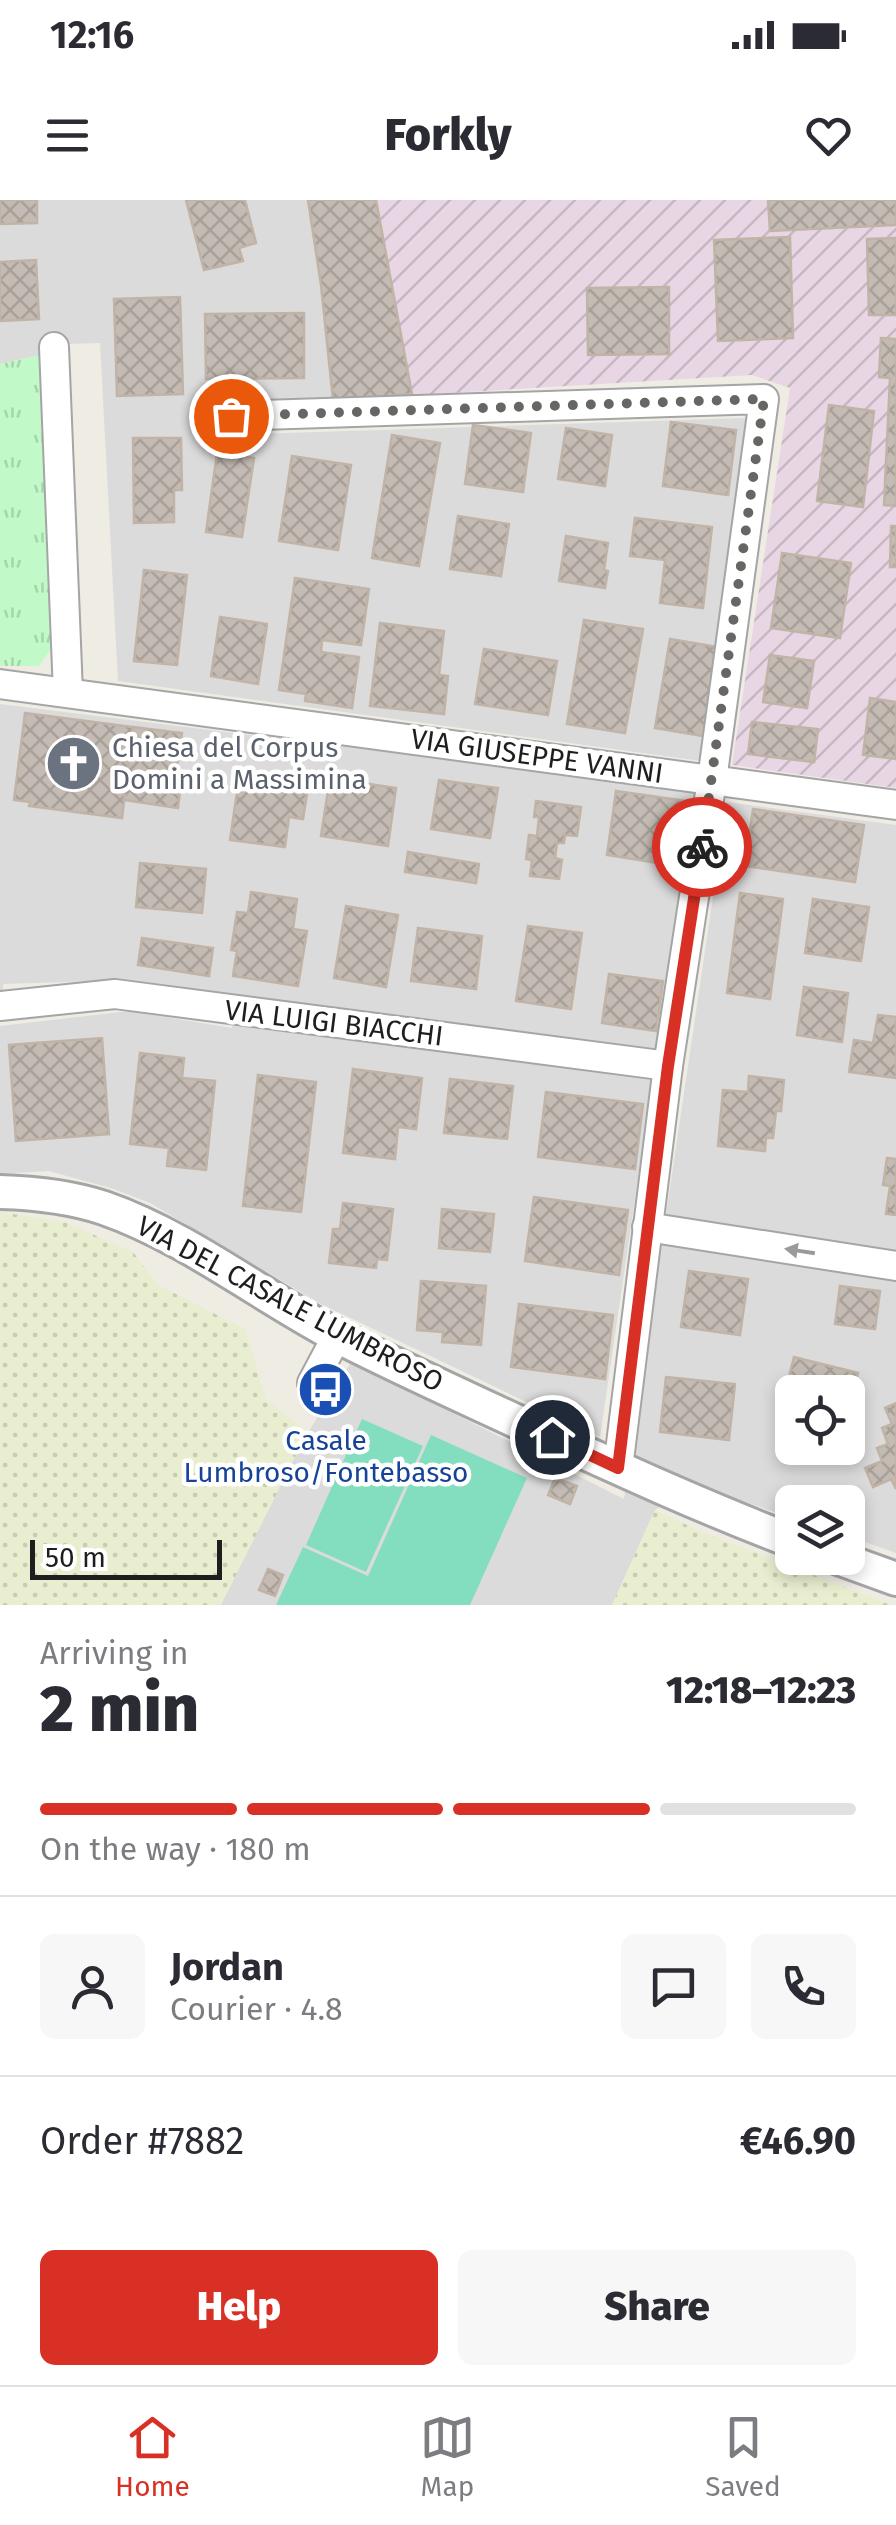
<!DOCTYPE html>
<html lang="en">
<head>
<meta charset="utf-8">
<style>
  :root { --surface:#fff; --page:#f7f7f7; --text:#2b2b33; --muted:#7c7c81; --line:#e1e1e2; --accent:#d93025 }
  body { margin:0; font-family:"Fira Sans",sans-serif; background:var(--page); color:var(--text); height:100vh; display:flex; flex-direction:column; font-size:38px; white-space:nowrap }
  * { box-sizing:border-box; margin:0 }
  p { font-size:32px; color:var(--muted) }
  .icon { flex:none; width:55px; height:55px; fill:none; stroke:currentColor; stroke-width:2; stroke-linecap:round; stroke-linejoin:round }
  .map { position:relative; height:1405px; overflow:hidden }
  .sheet { display:flex; flex-direction:column; background:var(--surface); flex:1 }
  .sheet>* { flex:none }
  .buttons { position:absolute; left:775px; top:1175px; display:grid; gap:20px }
  .buttons a { display:grid; place-items:center; width:90px; height:90px; border-radius:15px; background:var(--surface); box-shadow:0 5px 15px #0003; font-size:50px }
  .scale { position:absolute; left:30px; bottom:25px; width:192px; box-sizing:border-box; padding-left:10px; border:5px solid #1e1e1e; border-top:0; font-size:28px; line-height:35px; white-space:nowrap; color:#1e1e1e; -webkit-text-stroke:8px #fff; paint-order:stroke }
  .pin { position:absolute; display:grid; place-items:center; width:85px; height:85px; color:#fff; margin:-42px; border:5px solid #fff; border-radius:50%; box-shadow:0 2px 10px #0007 }
  .courier { position:absolute; display:grid; place-items:center; width:100px; height:100px; margin:-50px; border:8px solid #d93025; border-radius:50%; background:#fff; color:#222; box-shadow:0 2px 12px #0007 }
  .overview em { font-style:normal; font-weight:800 }
  .overview div { display:flex; flex-direction:column-reverse }
  .overview { display:flex; align-items:center; justify-content:space-between; height:170px; padding:0 40px }
  h1 { font-size:65px; font-weight:800; line-height:75px }
  .bar { display:grid; grid-template-columns:repeat(4,1fr); gap:15px 10px; align-content:center; height:120px; padding:0 40px }
  .bar i { height:12px; border-radius:8px; background:var(--line) }
  .bar .on { background:var(--accent) }
  .bar p { grid-column:span 4 }
  .line { display:flex; align-items:center; gap:25px; padding:0 40px; border-top:2px solid var(--line) }
  .line div { flex:1 }
  .round { display:grid; place-items:center; flex:none; width:105px; height:105px; border-radius:15px; background:var(--page) }
  .action { display:flex; gap:20px; margin-top:auto; padding:20px 40px }
  .action a { flex:1; height:115px; border-radius:15px; background:var(--accent); color:#fff; font-size:40px; font-weight:800; line-height:115px; text-align:center }
  .action a+a { background:var(--page); color:var(--text) }
  .status { display:flex; justify-content:space-between; align-items:center; height:70px; padding:0 50px; background:var(--surface); direction:ltr }
  .status svg { height:28px; fill:currentColor }
  header { display:flex; justify-content:space-between; align-items:center; height:130px; padding:0 40px; background:var(--surface); font-size:45px; font-weight:800 }
  .tabs { display:flex; justify-content:space-around; align-items:center; height:140px; border-top:2px solid var(--line); background:var(--surface); font-size:28px; color:var(--muted) }
  .tabs a { display:grid; justify-items:center; gap:5px }
  .tabs .on { color:var(--accent) }
  .map>svg:first-child { display:block }
</style>
</head>
<body>
<div class="status"><b>12:16</b><svg viewBox="0 0 49 12"><path d="M0 12V9h3v3zM5 12V6h3v6zM10 12V3h3v9zM15 12V0h3v12zM26 1h20v11H26zM47 4h2v5h-2z"/></svg></div>
<header><svg class="icon" aria-label="menu" viewBox="0 0 24 24"><path d="M4 6h16M4 12h16M4 18h16"/></svg>Forkly<svg class="icon" aria-label="heart" viewBox="0 0 24 24"><path d="M12 20l-8-8c-3-5 5-10 8-4 3-6 11-1 8 4z"/></svg></header>
<div class="map">
<svg width="896" height="1405" viewBox="0 0 896 1405">
  <defs>
    <pattern id="industrial-furrows" width="10" height="10" patternUnits="userSpaceOnUse" patternTransform="scale(2.5)"><rect width="10" height="10" fill="#e8d6e4"/><path d="M-1 1l2-2M0 10L10 0M9 11l2-2" fill="none" stroke="#c7b7c3"/></pattern>
    <pattern id="farmland-dots" width="8" height="8" patternUnits="userSpaceOnUse" patternTransform="scale(2.5)"><rect width="8" height="8" fill="#eaeed0"/><path d="M2 2h.1M6 6h.1" fill="none" stroke="#c8ccb2" stroke-width="1.8" stroke-linecap="round"/></pattern>
    <pattern id="park-tufts" width="24" height="20" patternUnits="userSpaceOnUse" patternTransform="scale(2.5)"><rect width="24" height="20" fill="#c2f9c9"/><path d="M3 7l-1-3M5 7V3M7 7l1-3M15 17l-1-3M17 17v-4M19 17l1-3" fill="none" stroke="#a6d5ac"/></pattern>
    <pattern id="building-cross-hatch" width="8" height="8" patternUnits="userSpaceOnUse" patternTransform="scale(2.5)"><rect width="8" height="8" fill="#c4bcb4"/><path d="M0 0l8 8M0 8l8-8" fill="none" stroke="#a8a19a"/></pattern>
  </defs>
  <rect width="100%" height="100%" fill="#efece4"/>
  <g fill="#dcdbdb" fill-rule="evenodd">
    <polygon points="0,0 308,0 321,85 333,200 198,202 196,236 743,218 751,221 701,561 118,481 100,143 67,144 40,155 0,164"/>
    <polygon points="0,504 695,590 600,1237 321,1104 150,1003 114,989 49,971 0,974 0,826 129,811 232,828 237,794 98,781 3,784 3,803 0,803"/>
    <path d="M727 602 896 625V1353L848 1336V1302H792V1318L693 1284 655 1310 612 1405H217L303 1241 351 1162 624 1299ZM792 1192H848V1248H792Z"/>
  </g>
  <polygon fill="url(#industrial-furrows)" points="308,0 896,0 896,588 732,565 790,188 752,175 333,200 321,85"/>
  <g fill="url(#farmland-dots)">
    <polygon points="0,1012 65,1022 133,1052 158,1085 245,1129 266,1199 300,1226 303,1241 221,1405 0,1405"/>
    <polygon points="655,1310 702,1332 892,1405 612,1405"/>
  </g>
  <polygon fill="url(#park-tufts)" points="40,155 56,442 39,466 0,466 0,164"/>
  <g fill="#83dec0">
    <polygon points="362,1219 423,1246 366,1372 306,1345"/>
    <polygon points="431,1235 527,1278 470,1405 276,1405 303,1347 368,1376"/>
  </g>
  <g fill="url(#building-cross-hatch)" stroke="#c1b4a7" stroke-width="2.5">
    <polygon points="0,0 37,0 37,23 0,24"/>
    <polygon points="186,0 245,0 256,43 239,48 243,61 204,70"/>
    <polygon points="308,0 376,0 412,194 333,200 321,85"/>
    <polygon points="768,0 896,0 896,25 770,31"/>
    <polygon points="790,37 793,138 718,141 714,40"/>
    <polygon points="896,38 896,115 869,115 867,39"/>
    <polygon points="36,60 39,119 0,121 0,62"/>
    <polygon points="669,87 669,154 588,155 587,88"/>
    <polygon points="180,97 183,194 117,196 114,99"/>
    <polygon points="304,113 304,178 206,179 205,114"/>
    <polygon points="881,138 896,139 896,306 884,305 890,178 879,177"/>
    <polygon points="829,205 874,211 863,307 817,301"/>
    <polygon points="671,222 736,230 728,295 663,286"/>
    <polygon points="473,225 531,233 523,292 465,284"/>
    <polygon points="566,228 612,235 605,286 558,279"/>
    <polygon points="392,235 440,243 419,366 372,358"/>
    <polygon points="133,238 181,238 182,290 174,290 174,322 134,323"/>
    <polygon points="217,253 254,258 242,337 206,332"/>
    <polygon points="292,256 351,265 338,350 279,341"/>
    <polygon points="458,316 509,324 501,376 450,369"/>
    <polygon points="635,318 712,327 703,408 660,403 665,360 630,356"/>
    <polygon points="891,326 896,326 896,367 890,367"/>
    <polygon points="566,336 608,343 604,370 608,371 605,388 559,381"/>
    <polygon points="782,353 851,363 840,438 771,428"/>
    <polygon points="144,370 187,375 177,465 134,461"/>
    <polygon points="295,378 369,389 361,445 322,440 321,452 359,457 352,508 305,501 306,494 279,490"/>
    <polygon points="220,417 267,424 258,484 211,476"/>
    <polygon points="584,420 643,429 625,533 567,524"/>
    <polygon points="380,423 444,431 439,475 448,476 444,514 370,506"/>
    <polygon points="670,439 718,447 703,536 655,528"/>
    <polygon points="484,449 557,461 548,515 475,504"/>
    <polygon points="770,455 814,461 807,508 763,502"/>
    <polygon points="870,498 896,502 896,559 863,555"/>
    <polygon points="25,513 133,527 122,618 29,606 30,602 14,600"/>
    <polygon points="752,522 818,529 814,562 748,554"/>
    <polygon points="133,527 182,533 176,573 182,574 178,608 124,600"/>
    <polygon points="330,578 396,588 388,646 321,636"/>
    <polygon points="439,580 498,588 490,638 431,629"/>
    <polygon points="238,585 307,594 303,619 289,617 285,647 230,640"/>
    <polygon points="616,591 687,601 677,666 607,655"/>
    <polygon points="536,601 581,607 577,636 565,635 564,643 557,643 555,658 562,660 559,679 530,676 532,660 526,659 529,635 537,636 539,617 534,617"/>
    <polygon points="753,609 864,625 855,682 745,666"/>
    <polygon points="408,652 479,664 476,683 405,672"/>
    <polygon points="140,663 206,669 202,713 136,707"/>
    <polygon points="251,692 297,699 293,729 307,731 298,786 233,776 237,751 231,750 237,712 248,713"/>
    <polygon points="740,693 783,699 770,799 727,793"/>
    <polygon points="813,699 869,707 861,761 805,753"/>
    <polygon points="346,706 398,715 386,787 334,778"/>
    <polygon points="528,726 582,733 571,809 516,801"/>
    <polygon points="418,728 482,736 476,789 411,781"/>
    <polygon points="142,738 213,748 209,776 138,765"/>
    <polygon points="609,774 663,781 656,831 602,823"/>
    <polygon points="804,787 848,793 842,842 797,835"/>
    <polygon points="878,815 896,817 896,878 849,872 854,840 873,843"/>
    <polygon points="102,838 109,934 16,941 9,845"/>
    <polygon points="140,853 184,858 182,878 215,881 206,970 167,966 169,948 130,944"/>
    <polygon points="353,869 422,878 416,929 398,927 395,959 343,953"/>
    <polygon points="258,875 316,882 301,1012 243,1006"/>
    <polygon points="749,876 784,880 781,911 776,911 773,938 766,938 765,951 718,946 723,890 748,892"/>
    <polygon points="450,879 513,886 507,939 444,933"/>
    <polygon points="546,892 643,904 635,969 538,957"/>
    <polygon points="887,958 896,959 896,1015 886,1014 890,986 883,985"/>
    <polygon points="534,997 628,1010 619,1075 525,1061"/>
    <polygon points="343,1003 393,1009 387,1060 377,1059 376,1068 329,1063 333,1029 340,1029"/>
    <polygon points="442,1009 494,1014 490,1052 439,1048"/>
    <polygon points="689,1071 748,1079 740,1135 681,1127"/>
    <polygon points="421,1081 486,1086 481,1145 442,1142 443,1132 417,1130"/>
    <polygon points="840,1086 880,1091 875,1129 835,1124"/>
    <polygon points="519,1104 613,1115 605,1179 511,1167"/>
    <polygon points="794,1157 858,1173 848,1213 848,1192 792,1192 792,1227 777,1223"/>
    <polygon points="666,1177 735,1184 729,1240 660,1232"/>
    <polygon points="896,1203 896,1289 891,1279 873,1287 865,1268 882,1261 877,1248 888,1244 882,1228 892,1224 885,1208"/>
    <polygon points="555,1278 577,1286 570,1304 548,1295"/>
    <polygon points="268,1369 283,1375 275,1396 259,1390"/>
  </g>
  <g fill="none" stroke-linecap="round" stroke-linejoin="round">
    <defs>
      <g id="minor">
        <polyline points="54,147 68,493"/>
        <polyline points="231,216 764,199 712,580 668,866 618,1268"/>
        <polyline points="0,484 896,605"/>
        <polyline points="0,806 115,794 668,866"/>
        <polyline points="647,1027 896,1066"/>
        <polyline points="312,1183 337,1136"/>
      </g>
      <g id="tertiary">
        <path d="M0 992C35 993 71 997 104 1008 190 1038 263 1098 343 1139 406 1171 471 1200 535 1230 620 1269 705 1308 792 1341"/>
        <polyline points="838,1358 896,1379"/>
      </g>
    </defs>
    <use href="#minor" stroke="#a5a5a5" stroke-width="32"/>
    <use href="#tertiary" stroke="#a5a5a5" stroke-width="38"/>
    <use href="#minor" stroke="#fff" stroke-width="28"/>
    <use href="#tertiary" stroke="#fff" stroke-width="32"/>
  </g>
  <defs><path id="oneway-solid" d="M-6-.8H1V-3.2L6.5 0L1 3.2V.8H-6Z" transform="scale(2.5)"/></defs>
  <use fill="#9a9a9a" href="#oneway-solid" transform="translate(800 1051) rotate(-171)"/>
  <g fill="none" stroke-linecap="round" stroke-linejoin="round">
    <polyline stroke="#676663" stroke-width="10" stroke-dasharray="0 18" points="231,216 764,199 702,647"/>
    <polyline stroke="#d93025" stroke-width="12" points="552,1237 618,1268 668,866 702,647"/>
  </g>
  <defs>
    <symbol id="church-disc" viewBox="-11 -11 22 22"><circle r="9.5" fill="#6b7280" stroke="#fff"/><path d="M-1.2-6h2.4v3.5h3.3v2.4h-3.3V6h-2.4V-.1h-3.3v-2.4h3.3Z" fill="#fff"/></symbol>
    <symbol id="bus-disc" viewBox="-11 -11 22 22"><circle r="9.5" fill="#1a4fb4" stroke="#fff"/><path d="M-5-6H5V4H4V6H2V4H-2V6H-4V4H-5ZM-3.5-4V0h7V-4ZM-3.5 1.2v1.5H-2V1.2ZM2 1.2v1.5H3.5V1.2Z" fill="#fff"/></symbol>
  </defs>
  <g fill-rule="evenodd">
    <use href="#church-disc" x="42" y="532" width="63" height="63"/>
    <use href="#bus-disc" x="294" y="1158" width="63" height="63"/>
  </g>
  <g text-anchor="middle" dominant-baseline="central" stroke-width="9" stroke-linejoin="round" paint-order="stroke">
    <g font-size="28" fill="#5b616d" stroke="#fff" text-anchor="start">
      <text x="112" y="547">Chiesa del Corpus<tspan x="112" dy="32">Domini a Massimina</tspan></text>
    </g>
    <g font-size="28" fill="#1e1e1e" stroke="#fff">
      <text transform="translate(537 556) rotate(8)">VIA GIUSEPPE VANNI</text>
      <text transform="translate(334 823) rotate(7)">VIA LUIGI BIACCHI</text>
      <text transform="translate(290 1104) rotate(28)">VIA DEL CASALE LUMBROSO</text>
    </g>
    <g font-size="28" fill="#164399" stroke="#fff">
      <text x="326" y="1240">Casale<tspan x="326" dy="32">Lumbroso/Fontebasso</tspan></text>
    </g>
  </g>
</svg>
<div class="buttons">
<a><svg class="icon" aria-label="locate" viewBox="0 0 24 24"><circle cx="12" cy="12" r="6"/><path d="M12 2v4M12 18v4M2 12h4M18 12h4"/></svg></a>
<a><svg class="icon" aria-label="layers" viewBox="0 0 24 24"><path d="M12 4l9 5-9 5-9-5zM3 14l9 5 9-5"/></svg></a>
</div>
<div class="scale">50 m</div>
<div class="pin" style="left:231px;top:216px;background:#ea580c"><svg class="icon" aria-label="bag" viewBox="0 0 24 24"><path d="M5 8h14l-1 12H6zM9 8a3 3 0 0 1 6 0"/></svg></div>
<div class="pin" style="left:552px;top:1237px;background:#1f2937"><svg class="icon" aria-label="home" viewBox="0 0 24 24"><path d="M3 11l9-7 9 7M6 9v11h12V9"/></svg></div>
<div class="courier" style="left:702px;top:647px"><svg class="icon" aria-label="bike" viewBox="0 0 24 24"><circle cx="6" cy="16" r="4"/><circle cx="18" cy="16" r="4"/><path d="M6 16l4-8h5l3 8M10 8l3 8H6M13 5h3"/></svg></div>
</div>
<section class="sheet">
<div class="overview"><div><h1>2 min</h1><p>Arriving in</p></div><em>12:18–12:23</em></div>
<div class="bar"><i class="on"></i><i class="on"></i><i class="on"></i><i></i><p>On the way · 180 m</p></div>
<div class="line" style="height:180px"><a class="round"><svg class="icon" aria-label="person" viewBox="0 0 24 24"><circle cx="12" cy="8" r="4"/><path d="M4 21q1-7 8-7t8 7"/></svg></a><div><b>Jordan</b><p>Courier · 4.8</p></div><a class="round"><svg class="icon" aria-label="chat" viewBox="0 0 24 24"><path d="M4 5h16v11H9l-5 4z"/></svg></a><a class="round"><svg class="icon" aria-label="phone" viewBox="0 0 24 24"><path d="M5 4h4l2 5-3 2q2 4 5 5l2-3 5 2v4C11 20 4 13 5 4z"/></svg></a></div>
<div class="line" style="height:130px"><div>Order #7882</div><b>€46.90</b></div>
<div class="action"><a>Help</a><a>Share</a></div>
</section>
<nav class="tabs">
<a class="on"><svg class="icon" aria-label="home" viewBox="0 0 24 24"><path d="M3 11l9-7 9 7M6 9v11h12V9"/></svg>Home</a>
<a><svg class="icon" aria-label="map" viewBox="0 0 24 24"><path d="M3 6l6-2 6 2 6-2v14l-6 2-6-2-6 2zM9 4v14M15 6v14"/></svg>Map</a>
<a><svg class="icon" aria-label="saved" viewBox="0 0 24 24"><path d="M7 4h10v16l-5-4-5 4z"/></svg>Saved</a>
</nav>
</body>
</html>
